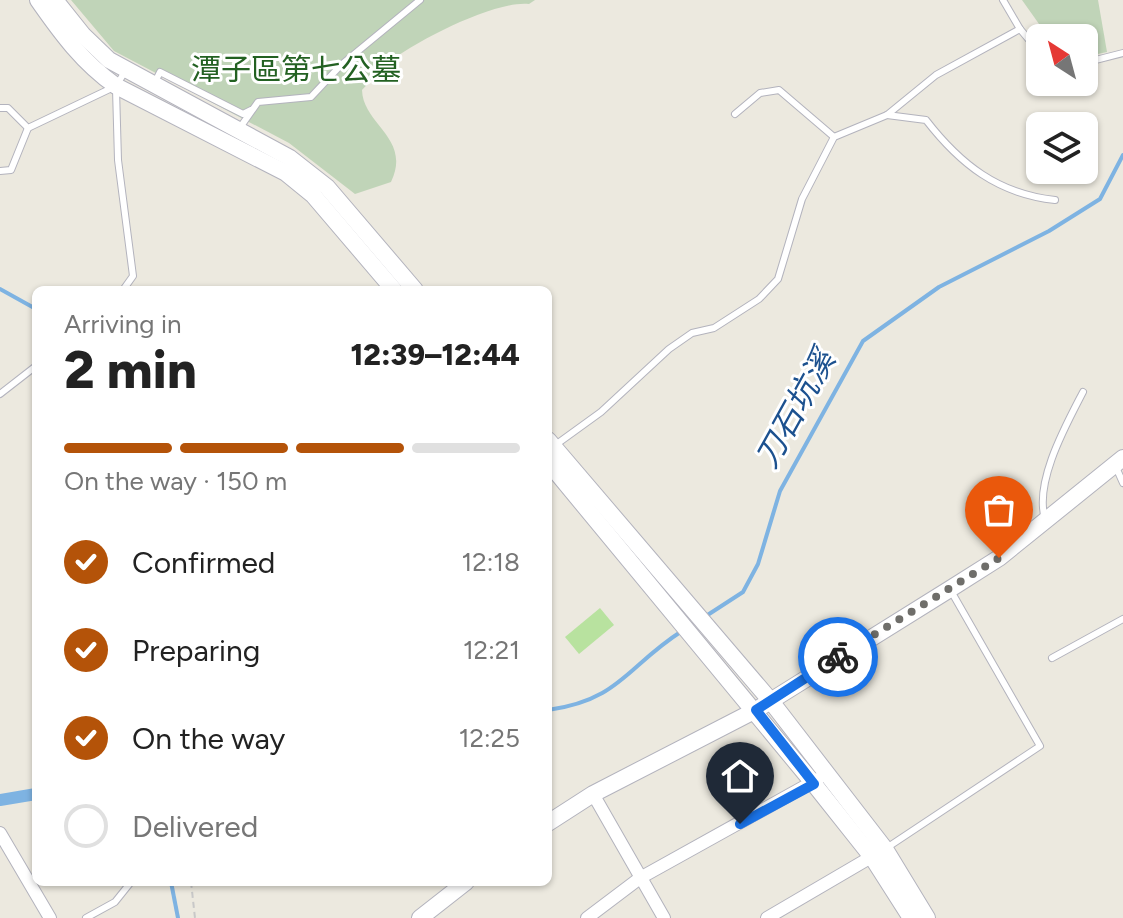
<!DOCTYPE html>
<html lang="en">
<head>
<meta charset="utf-8">
<style>
  :root { --surface:#fff; --page:#f6f6f6; --text:#222; --muted:#767676; --line:#e0e0e0; --accent:#b45309 }
  body { margin:0; font-family:Figtree,"Noto Sans TC",sans-serif; background:var(--page); color:var(--text); height:100vh; display:flex; flex-direction:column; font-size:30px; white-space:nowrap }
  * { box-sizing:border-box; margin:0 }
  p { font-size:26px; color:var(--muted) }
  .icon { flex:none; width:44px; height:44px; fill:none; stroke:currentColor; stroke-width:2; stroke-linecap:round; stroke-linejoin:round }
  .map { position:relative; flex:1; overflow:hidden }
  .side { position:absolute; left:32px; top:286px; width:520px; height:600px; display:flex; flex-direction:column; background:var(--surface); border-radius:12px; box-shadow:0 2px 6px #0004 }
  .side>* { flex:none }
  .needle { width:52px; rotate:324deg }
  .tools { position:absolute; left:1026px; top:24px; display:grid; gap:16px }
  .tools a { display:grid; place-items:center; width:72px; height:72px; border-radius:12px; background:var(--surface); box-shadow:0 2px 6px #0004; font-size:40px }
  .pin { position:absolute; display:grid; place-items:center; width:68px; height:68px; color:#fff; margin:-82px -34px; border-radius:50% 50% 50% 0; rotate:-45deg; box-shadow:0 0 8px #0007 }
  .pin .icon { rotate:45deg }
  .courier { position:absolute; display:grid; place-items:center; width:80px; height:80px; margin:-40px; border:6px solid #1a73e8; border-radius:50%; background:#fff; color:#222; box-shadow:0 2px 10px #0007 }
  .head em { font-style:normal; font-weight:800 }
  .head div { display:flex; flex-direction:column-reverse }
  .head { display:flex; align-items:center; justify-content:space-between; height:136px; padding:0 32px }
  h1 { font-size:52px; font-weight:800; line-height:60px }
  .bar { display:grid; grid-template-columns:repeat(4,1fr); gap:12px 8px; align-content:center; height:96px; padding:0 32px }
  .bar i { height:10px; border-radius:6px; background:var(--line) }
  .bar .active { background:var(--accent) }
  .bar p { grid-column:span 4 }
  ol { padding:0 32px; list-style:none }
  li { display:flex; align-items:center; gap:24px; height:88px }
  li p { margin-inline-start:auto }
  li .icon { padding:8px; border-radius:50%; background:var(--accent); color:#fff; stroke-width:4 }
  li:last-child { color:var(--muted) }
  li i { width:44px; height:44px; border:4px solid var(--line); border-radius:50% }
  .map>svg:first-child { display:block }
</style>
</head>
<body>
<div class="map">
<svg width="1123" height="918" viewBox="0 0 1123 918">
  <rect width="100%" height="100%" fill="#ece9df"/>
  <g fill="#c0d4b8">
    <path d="M71 0H535L529 4C496 0 415 41 388 63 379 71 371 81 362 90 363 125 412 138 391 182L355 194 289 143 114 51Z"/>
    <polygon points="1022,0 1098,0 1107,52 1084,57 1084,38 1049,38"/>
  </g>
  <polygon fill="#b8e29f" points="600,608 614,625 579,654 565,637"/>
  <g fill="none" stroke-linecap="round" stroke-linejoin="round">
    <g stroke="#7eb3e2" stroke-width="4">
      <polyline points="0,289 36,309"/>
      <polyline points="706,616 743,592 758,564 780,491 863,341 939,287 1049,231 1100,199 1123,155"/>
      <path d="M548 710C620 700 627 666 682 631"/>
      <polyline points="171,882 178,918"/>
    </g>
    <polyline stroke="#7eb3e2" stroke-width="12" points="0,800 36,794"/>
    <defs>
      <g id="service">
        <polyline points="1003,0 1020,29 1040,53"/>
        <polyline points="1084,63 1123,53"/>
        <polyline points="154,84 160,72 243,114 251,110"/>
        <polyline points="116,89 118,160 133,276 123,290"/>
        <polyline points="0,108 8,108 28,128 116,86 126,70"/>
        <polyline points="735,114 760,93 779,90 834,137"/>
        <path d="M887 115 926 120C960 164 998 194 1055 200"/>
        <polyline points="239,129 258,102 311,97 341,65 420,0"/>
        <polyline points="0,171 11,170 28,128"/>
        <polyline points="0,394 36,366"/>
        <polyline points="554,446 601,412 669,349 692,333 714,328 759,299 778,279 802,199 834,137 887,115 936,75 1020,29"/>
        <polyline points="1115,465 1123,483"/>
        <path d="M1045 519C1034 482 1066 425 1083 392"/>
        <polyline points="1052,658 1123,619"/>
        <polyline points="888,847 1040,746 951,591"/>
        <polyline points="86,918 115,902 131,882"/>
      </g>
      <g id="minor">
        <polyline points="593,794 664,918"/>
        <polyline points="0,833 50,918"/>
        <polyline points="587,918 640,878 818,779"/>
        <polyline points="767,918 878,853"/>
      </g>
      <g id="tertiary">
        <path d="M38 0C61 33 83 63 116 86L286 173 313 195 394 290"/>
        <polyline points="55,0 83,35 109,60 290,158 327,187 415,290"/>
        <polyline points="548,440 770,700 885,849 927,918"/>
        <polyline points="548,462 814,784 872,857 911,918"/>
        <polyline points="548,823 593,794 756,710 950,589 999,558 1123,458"/>
        <polyline points="420,918 466,882"/>
      </g>
    </defs>
    <use href="#service" stroke="#b3b3bd" stroke-width="8"/>
    <use href="#minor" stroke="#b3b3bd" stroke-width="14"/>
    <use href="#tertiary" stroke="#b3b3bd" stroke-width="18"/>
    <polyline stroke="#c8c8c8" stroke-width="2" stroke-dasharray="6 4" stroke-linecap="butt" points="191,882 195,918"/>
    <use href="#service" stroke="#fff" stroke-width="6"/>
    <use href="#minor" stroke="#fff" stroke-width="12"/>
    <use href="#tertiary" stroke="#fff" stroke-width="16"/>
  </g>
  <g fill="none" stroke-linecap="round" stroke-linejoin="round">
    <polyline stroke="#6f6e6a" stroke-width="8" stroke-dasharray="0 14.4" points="838,657 999,558"/>
    <polyline stroke="#1a73e8" stroke-width="10" points="740,824 814,784 756,710 838,657"/>
  </g>
  <g text-anchor="middle" dominant-baseline="central" stroke-width="6" stroke-linejoin="round" paint-order="stroke">
    <g font-size="30" fill="#236122" stroke="#fff">
      <text x="296" y="69">潭子區第七公墓</text>
    </g>
    <g font-size="32" font-style="italic" fill="#1c518f" stroke="#fff">
      <text transform="translate(795 409) rotate(-61)">刀石坑溪</text>
    </g>
  </g>
</svg>
<div class="tools">
<a><svg class="needle" viewBox="-14 -14 28 28"><path d="M0-13l5 13h-10z" fill="#e53935"/><path d="M0 13l5-13h-10z" fill="#767676"/></svg></a>
<a><svg class="icon" aria-label="layers" viewBox="0 0 24 24"><path d="M12 4l9 5-9 5-9-5zM3 14l9 5 9-5"/></svg></a>
</div>
<div class="pin" style="left:999px;top:558px;background:#ea580c"><svg class="icon" aria-label="bag" viewBox="0 0 24 24"><path d="M5 8h14l-1 12H6zM9 8a3 3 0 0 1 6 0"/></svg></div>
<div class="pin" style="left:740px;top:824px;background:#1f2937"><svg class="icon" aria-label="home" viewBox="0 0 24 24"><path d="M3 11l9-7 9 7M6 9v11h12V9"/></svg></div>
<div class="courier" style="left:838px;top:657px"><svg class="icon" aria-label="bike" viewBox="0 0 24 24"><circle cx="6" cy="16" r="4"/><circle cx="18" cy="16" r="4"/><path d="M6 16l4-8h5l3 8M10 8l3 8H6M13 5h3"/></svg></div>
<section class="side">
<div class="head"><div><h1>2 min</h1><p>Arriving in</p></div><em>12:39–12:44</em></div>
<div class="bar"><i class="active"></i><i class="active"></i><i class="active"></i><i></i><p>On the way · 150 m</p></div>
<ol>
<li><svg class="icon" aria-label="check" viewBox="0 0 24 24"><path d="M5 12l5 5 9-10"/></svg>Confirmed<p>12:18</p></li>
<li><svg class="icon" aria-label="check" viewBox="0 0 24 24"><path d="M5 12l5 5 9-10"/></svg>Preparing<p>12:21</p></li>
<li><svg class="icon" aria-label="check" viewBox="0 0 24 24"><path d="M5 12l5 5 9-10"/></svg>On the way<p>12:25</p></li>
<li><i></i>Delivered</li>
</ol>
</section>
</div>
</body>
</html>
